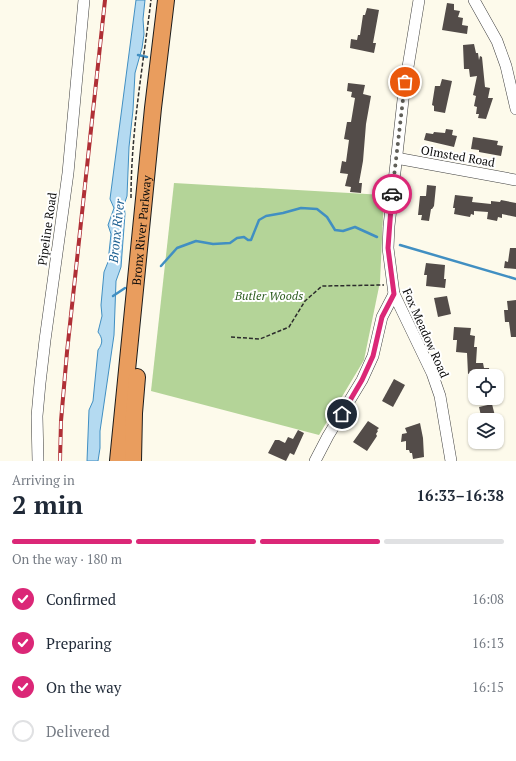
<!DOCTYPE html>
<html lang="en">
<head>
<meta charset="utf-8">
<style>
  :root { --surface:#fff; --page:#f2f2f3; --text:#1f2937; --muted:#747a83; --line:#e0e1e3; --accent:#db2777 }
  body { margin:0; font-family:"PT Serif",serif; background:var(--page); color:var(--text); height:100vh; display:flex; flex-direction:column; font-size:15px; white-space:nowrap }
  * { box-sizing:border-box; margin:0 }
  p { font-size:13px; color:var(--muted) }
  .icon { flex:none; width:22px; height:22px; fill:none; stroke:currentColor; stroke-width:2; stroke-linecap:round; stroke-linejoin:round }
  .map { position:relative; height:461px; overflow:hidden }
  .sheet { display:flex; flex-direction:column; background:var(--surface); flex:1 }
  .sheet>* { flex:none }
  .buttons { position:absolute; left:468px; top:369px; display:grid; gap:8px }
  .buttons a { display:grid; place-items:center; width:36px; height:36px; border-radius:8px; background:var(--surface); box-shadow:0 1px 3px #0004; font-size:20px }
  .pin { position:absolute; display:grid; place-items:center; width:34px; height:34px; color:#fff; margin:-17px; border:2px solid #fff; border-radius:50%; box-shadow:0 1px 4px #0007 }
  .courier { position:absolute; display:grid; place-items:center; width:40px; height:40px; margin:-20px; border:3px solid #db2777; border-radius:50%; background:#fff; color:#222; box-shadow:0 1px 5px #0007 }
  .summary em { font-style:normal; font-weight:700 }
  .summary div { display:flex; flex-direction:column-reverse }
  .summary { display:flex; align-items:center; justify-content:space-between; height:68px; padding:0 12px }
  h1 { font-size:26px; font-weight:700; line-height:30px }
  .bar { display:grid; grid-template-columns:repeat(4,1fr); gap:6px 4px; align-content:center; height:48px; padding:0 12px }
  .bar i { height:5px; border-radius:3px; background:var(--line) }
  .bar .active { background:var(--accent) }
  .bar p { grid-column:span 4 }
  ol { padding:0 12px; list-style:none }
  li { display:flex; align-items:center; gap:12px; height:44px }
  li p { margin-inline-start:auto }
  li .icon { padding:4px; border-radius:50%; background:var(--accent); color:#fff; stroke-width:4 }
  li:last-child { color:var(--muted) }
  li i { width:22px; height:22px; border:2px solid var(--line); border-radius:50% }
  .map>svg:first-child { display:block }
</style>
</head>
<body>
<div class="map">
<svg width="516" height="461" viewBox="0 0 516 461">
  <rect width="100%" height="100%" fill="#fdfaeb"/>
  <polygon fill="#b4d498" points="174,183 384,195 380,282 364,360 319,435 151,391"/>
  <path fill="#b4daf1" stroke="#418fc2" d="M136 0H145L143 19 144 34 142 48 135 73 133 110 129 147 127 196 124 205 125 214 121 267 116 281 114 335 100 431V448L98 461H87L89 410 93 401 98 350C103 343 103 339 98 332L102 316 101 305 104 272 108 262 111 234 108 225 114 208 110 199Z"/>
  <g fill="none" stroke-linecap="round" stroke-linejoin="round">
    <g stroke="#418fc2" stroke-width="2.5">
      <polyline points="138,55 147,57"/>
      <polyline points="400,245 516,279"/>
      <polyline points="161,266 177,248 196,241 213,244 230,243 237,238 244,237 248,240 251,240 259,220 266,216 283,213 301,208 317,209 327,217 335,230 343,231 355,227 377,237"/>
      <polyline points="113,296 125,288"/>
    </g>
  </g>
  <g fill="#534c49">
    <polygon points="447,3 454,4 454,10 460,11 458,17 463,18 462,25 468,26 467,34 442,30"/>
    <polygon points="367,8 379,10 373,43 376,43 374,53 350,48 351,39 357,40 358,35 360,35 363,15 365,15"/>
    <polygon points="474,44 476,53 478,53 479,60 480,56 482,57 485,87 490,88 488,98 493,98 486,119 478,118 479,114 476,114 477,107 474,106 476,96 473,95 477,76 470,77 469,69 464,69 463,45"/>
    <polygon points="442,79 452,81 445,113 434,111 434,106 432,105 435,86 440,86"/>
    <polygon points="348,83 365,85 363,94 371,96 366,124 363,161 359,183 362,183 361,193 350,192 351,187 345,186 348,174 340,173 342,161 346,162 349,140 344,139 347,122 351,122 355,98 351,97 352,92 347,91"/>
    <polygon points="446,129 453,130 452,135 457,136 454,147 424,140 426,133 433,134 434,132 445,133"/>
    <polygon points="473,137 498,141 497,145 503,146 501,156 479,152 479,150 471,149"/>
    <polygon points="427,185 436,186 434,206 432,209 431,209 429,221 421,220 422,215 418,215 420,196 426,196"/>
    <polygon points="455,195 473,197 472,202 491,204 491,201 500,202 501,200 516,203 516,217 502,214 502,218 498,217 497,221 487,219 488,212 474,211 474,215 471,214 470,217 454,214 455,208 453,208"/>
    <polygon points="510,248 516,248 516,269 504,268 505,261 508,262"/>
    <polygon points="426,263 445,265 444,279 446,279 445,288 426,286 427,275 424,275"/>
    <polygon points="447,296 451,314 438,317 434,298"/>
    <polygon points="516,300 516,337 511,337 509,322 505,322 504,310 508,310 507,301"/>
    <polygon points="454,327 471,328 470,335 475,336 474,347 477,347 476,363 483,363 484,368 489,368 490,376 470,376 470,374 468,374 467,353 456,352 457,340 453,340"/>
    <polygon points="394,379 405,385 393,407 382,401"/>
    <polygon points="492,404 496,420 482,420 479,407"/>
    <polygon points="368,421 379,428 377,430 378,431 376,434 377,436 367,451 353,442"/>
    <polygon points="420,423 423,438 424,457 413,459 412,453 410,453 409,450 406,450 406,441 401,442 402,434 407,433 405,428"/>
    <polygon points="298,430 304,433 294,455 290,453 286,461 268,453 275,440 279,440 285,443 288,437 293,439"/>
  </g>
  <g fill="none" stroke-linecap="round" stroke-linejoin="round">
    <defs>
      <g id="minor">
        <polyline points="419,0 404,91 389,226 388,248 394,294 432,373 440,396 451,461"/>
        <polyline points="474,0 497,41 506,66 516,109"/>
        <polyline points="396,158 516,180"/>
        <polyline points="38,461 37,416 40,383 45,340 68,173 84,0"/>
        <polyline points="315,461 328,436 362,380 373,356 382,317 394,294"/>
      </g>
      <g id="highway">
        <path id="s1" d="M118 461 153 108 166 0"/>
        <polyline points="133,461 134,413 137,377"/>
      </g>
    </defs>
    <use href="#minor" stroke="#3e3e3e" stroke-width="12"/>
    <use href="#highway" stroke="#1c1c1c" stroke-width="18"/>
    <g stroke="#2d2d2d" stroke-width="1.5" stroke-dasharray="4 2" stroke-linecap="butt">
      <path d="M131 198C131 132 143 66 151 0"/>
      <polyline points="231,337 260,339 289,327 305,301 322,286 384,285"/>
    </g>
    <use href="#minor" stroke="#fff" stroke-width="11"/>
    <use href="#highway" stroke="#e99d5e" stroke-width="16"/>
    <defs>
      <polyline id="rail" points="60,461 61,421 67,352 105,0"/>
    </defs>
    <use href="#rail" stroke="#b02f36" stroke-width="4"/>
    <use href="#rail" stroke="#fff" stroke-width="2.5" stroke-dasharray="8" stroke-linecap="butt"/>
  </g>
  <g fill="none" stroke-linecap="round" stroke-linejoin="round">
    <polyline stroke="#605f59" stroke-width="4" stroke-dasharray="0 7.2" points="392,194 405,82"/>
    <polyline stroke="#db2777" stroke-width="5" points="342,414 362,380 373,356 382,317 394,294 388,248 392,194"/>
  </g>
  <g text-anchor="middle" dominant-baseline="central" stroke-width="4" stroke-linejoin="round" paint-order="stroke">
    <g font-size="12" fill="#0b0b0b" stroke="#fff">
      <text transform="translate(458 156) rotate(10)">Olmsted Road</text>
      <text transform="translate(47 229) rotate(-82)">Pipeline Road</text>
      <text stroke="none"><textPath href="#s1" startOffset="232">Bronx River Parkway</textPath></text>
      <text transform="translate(426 333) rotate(66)">Fox Meadow Road</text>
    </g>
    <g font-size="12" font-style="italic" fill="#2e5d21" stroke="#fff">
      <text x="269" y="295">Butler Woods</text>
    </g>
    <g font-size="13" font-style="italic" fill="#1f6192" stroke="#fff">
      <text transform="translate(116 231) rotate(-84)">Bronx River</text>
    </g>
  </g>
</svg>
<div class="buttons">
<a><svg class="icon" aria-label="locate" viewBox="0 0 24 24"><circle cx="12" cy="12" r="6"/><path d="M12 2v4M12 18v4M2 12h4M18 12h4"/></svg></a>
<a><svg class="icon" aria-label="layers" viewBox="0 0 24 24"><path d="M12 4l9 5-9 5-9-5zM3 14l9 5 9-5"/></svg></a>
</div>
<div class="pin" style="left:405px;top:82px;background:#ea580c"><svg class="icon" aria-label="bag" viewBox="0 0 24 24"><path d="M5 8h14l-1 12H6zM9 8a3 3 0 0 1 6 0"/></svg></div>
<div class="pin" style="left:342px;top:414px;background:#1f2937"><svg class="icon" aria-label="home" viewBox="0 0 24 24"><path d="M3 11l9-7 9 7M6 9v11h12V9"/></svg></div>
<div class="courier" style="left:392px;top:194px"><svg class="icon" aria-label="car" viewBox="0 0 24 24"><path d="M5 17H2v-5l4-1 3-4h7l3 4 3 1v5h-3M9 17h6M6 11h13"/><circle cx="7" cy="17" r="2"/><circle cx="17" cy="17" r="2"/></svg></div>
</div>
<section class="sheet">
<div class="summary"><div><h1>2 min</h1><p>Arriving in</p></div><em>16:33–16:38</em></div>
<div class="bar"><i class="active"></i><i class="active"></i><i class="active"></i><i></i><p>On the way · 180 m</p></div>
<ol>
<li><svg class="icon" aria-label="check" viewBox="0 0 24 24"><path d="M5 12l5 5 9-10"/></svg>Confirmed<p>16:08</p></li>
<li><svg class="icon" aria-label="check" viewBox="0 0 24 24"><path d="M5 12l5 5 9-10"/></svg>Preparing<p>16:13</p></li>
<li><svg class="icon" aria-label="check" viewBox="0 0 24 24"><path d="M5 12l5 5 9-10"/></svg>On the way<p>16:15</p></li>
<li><i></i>Delivered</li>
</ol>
</section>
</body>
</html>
